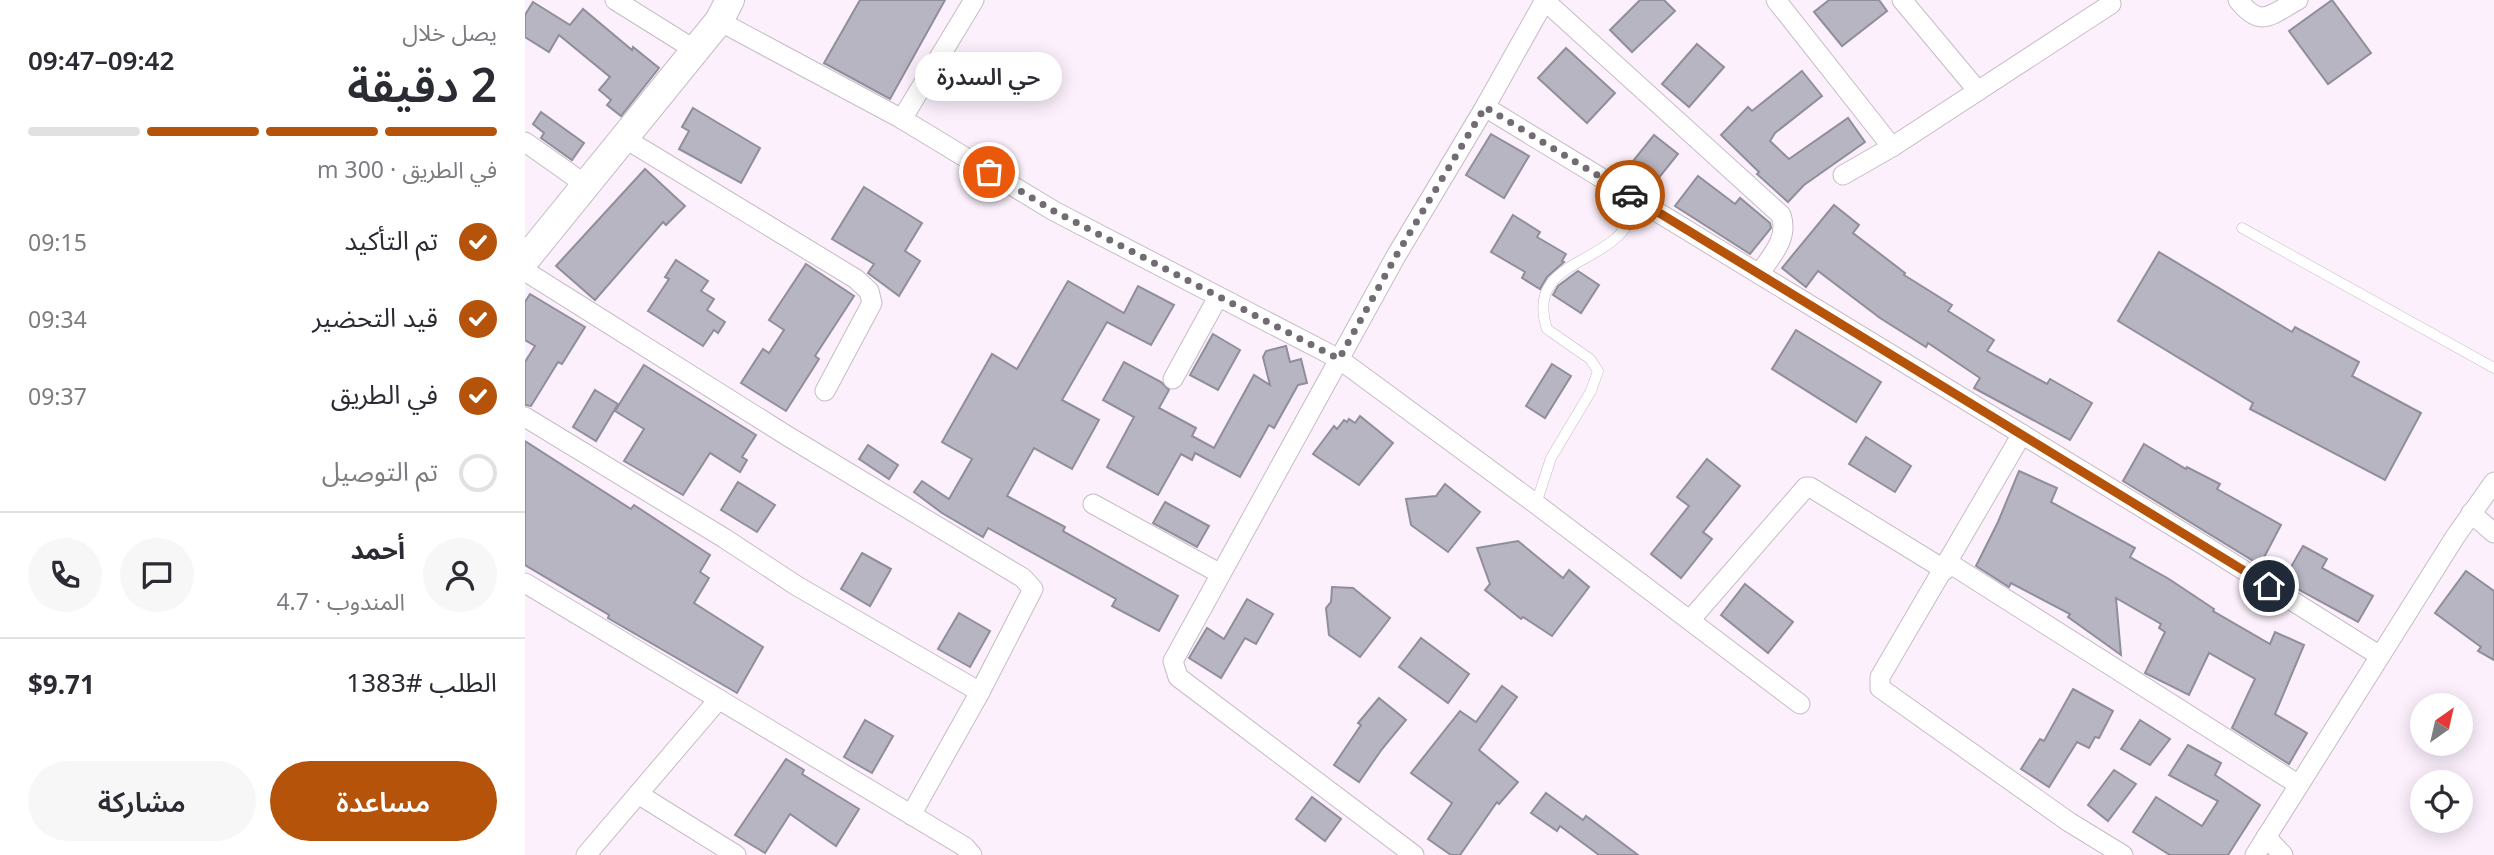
<!DOCTYPE html>
<html lang="ar">
<head>
<meta charset="utf-8">
<style>
  :root { --surface:#fff; --page:#f7f7f7; --text:#2b2b33; --muted:#7c7c81; --line:#e1e1e2; --accent:#b45309 }
  body { margin:0; font-family:"Noto Sans","Noto Sans Arabic",sans-serif; background:var(--page); color:var(--text); direction:rtl; height:100vh; display:flex; flex-direction:column; font-size:26px; white-space:nowrap }
  * { box-sizing:border-box; margin:0 }
  p { font-size:23px; color:var(--muted) }
  .icon { flex:none; width:38px; height:38px; fill:none; stroke:currentColor; stroke-width:2; stroke-linecap:round; stroke-linejoin:round }
  .map { position:relative; flex:1; overflow:hidden; direction:ltr }
  .side { display:flex; flex-direction:column; background:var(--surface); width:525px }
  .side>* { flex:none }
  .needle { width:46px; rotate:34deg }
  .fabs { position:absolute; left:1885px; top:693px; display:grid; gap:14px }
  .fabs a { display:grid; place-items:center; width:63px; height:63px; border-radius:50%; background:var(--surface); box-shadow:0 4px 18px #0003; font-size:35px }
  .pin { position:absolute; display:grid; place-items:center; width:60px; height:60px; color:#fff; margin:-30px; border:4px solid #fff; border-radius:50%; box-shadow:0 2px 7px #0007 }
  .courier { position:absolute; display:grid; place-items:center; width:70px; height:70px; margin:-35px; border:5px solid #b45309; border-radius:50%; background:#fff; color:#222; box-shadow:0 2px 9px #0007 }
  .bubble { position:absolute; height:49px; border-radius:24px; background:var(--surface); box-shadow:0 4px 18px #0003; font-size:23px; font-weight:600; line-height:49px; text-align:center; direction:rtl }
  .head em { font-style:normal; font-weight:600 }
  .head div { display:flex; flex-direction:column-reverse }
  .head { display:flex; align-items:center; justify-content:space-between; height:119px; padding:0 28px }
  h1 { font-size:46px; font-weight:600; line-height:52px }
  .bar { display:grid; grid-template-columns:repeat(4,1fr); gap:10px 7px; align-content:center; height:84px; padding:0 28px }
  .bar i { height:9px; border-radius:5px; background:var(--line) }
  .bar .selected { background:var(--accent) }
  .bar p { grid-column:span 4 }
  .line { display:flex; align-items:center; gap:18px; padding:0 28px; border-top:2px solid var(--line) }
  .line div { flex:1 }
  .round { display:grid; place-items:center; flex:none; width:74px; height:74px; border-radius:37px; background:var(--page) }
  ol { padding:0 28px; list-style:none }
  li { display:flex; align-items:center; gap:21px; height:77px }
  li p { margin-inline-start:auto }
  li .icon { padding:7px; border-radius:50%; background:var(--accent); color:#fff; stroke-width:4 }
  li:last-child { color:var(--muted) }
  li i { width:38px; height:38px; border:4px solid var(--line); border-radius:50% }
  .button { display:flex; gap:14px; margin-top:auto; padding:14px 28px }
  .button a { flex:1; height:80px; border-radius:42px; background:var(--accent); color:#fff; font-size:28px; font-weight:600; line-height:80px; text-align:center }
  .button a+a { background:var(--page); color:var(--text) }
  main { display:flex; flex:1; min-height:0 }
  .map>svg:first-child { display:block }
</style>
</head>
<body>
<main>
<div class="map">
<svg width="1969" height="855" viewBox="0 0 1969 855">
  <rect width="100%" height="100%" fill="#fbf0fc"/>
  <g fill="#b8b5c3" stroke="#908e9b" stroke-width="2">
    <polygon points="335,0 420,0 365,99 299,63"/>
    <polygon points="1115,0 1139,0 1150,11 1107,52 1085,30"/>
    <polygon points="1304,0 1354,0 1362,11 1317,46 1289,12"/>
    <polygon points="1807,0 1846,53 1803,84 1764,31"/>
    <polygon points="8,2 45,25 58,9 107,50 108,47 134,68 96,116 82,105 86,100 74,90 85,77 34,35 24,52 0,37 0,15"/>
    <polygon points="1172,44 1199,67 1164,107 1137,84"/>
    <polygon points="1041,48 1090,93 1062,123 1013,78"/>
    <polygon points="1277,71 1297,96 1250,133 1245,141 1264,159 1323,118 1340,142 1279,185 1263,202 1232,174 1234,172 1196,135 1223,107 1227,111"/>
    <polygon points="168,108 235,148 216,183 154,149 164,131 157,127"/>
    <polygon points="16,112 59,143 47,160 16,138 19,133 8,124"/>
    <polygon points="966,134 1004,156 979,198 941,175"/>
    <polygon points="1129,135 1153,154 1128,185 1104,166"/>
    <polygon points="120,169 160,206 141,225 138,222 70,300 31,266"/>
    <polygon points="1173,176 1210,204 1215,198 1245,223 1246,228 1225,254 1150,206"/>
    <polygon points="339,187 397,223 380,251 395,261 374,296 343,273 349,264 307,239"/>
    <polygon points="1309,205 1334,225 1328,233 1380,273 1379,275 1427,305 1423,311 1469,340 1462,351 1522,384 1525,379 1567,403 1545,440 1449,388 1455,378 1403,343 1401,347 1355,318 1293,271 1281,287 1257,268"/>
    <polygon points="988,215 1015,232 1012,237 1041,254 1037,261 1039,262 1022,277 1015,289 997,278 1000,272 966,252"/>
    <polygon points="1634,252 1767,332 1770,327 1834,362 1827,376 1896,413 1860,480 1725,409 1728,403 1593,321"/>
    <polygon points="151,260 183,281 176,291 189,299 182,310 200,322 193,333 189,330 178,346 123,311 144,279 140,277"/>
    <polygon points="281,264 329,296 290,356 294,359 261,411 216,383 238,349 244,353 259,330 244,320"/>
    <polygon points="1053,271 1074,285 1056,313 1028,295 1033,286"/>
    <polygon points="543,281 599,313 613,286 649,305 626,345 582,322 537,400 574,420 547,469 509,448 482,496 540,527 538,531 653,596 634,631 587,606 591,599 463,528 458,537 417,513 389,492 397,481 424,499 447,459 417,442 467,354 492,369"/>
    <polygon points="5,294 60,327 37,364 33,362 6,406 0,405 0,362 10,346 0,340 0,302"/>
    <polygon points="1271,330 1356,382 1331,422 1247,369"/>
    <polygon points="688,334 715,350 693,390 665,375"/>
    <polygon points="761,346 765,362 776,359 782,383 773,385 749,428 744,425 715,477 670,453 667,460 656,454 633,495 582,467 609,417 578,400 599,362 636,382 644,390 634,408 671,428 667,436 689,448 729,375 745,385 738,357 741,351"/>
    <polygon points="1027,364 1046,376 1020,418 1001,406"/>
    <polygon points="119,365 231,435 217,457 222,460 215,472 185,453 158,495 99,461 119,429 90,411"/>
    <polygon points="70,390 93,404 71,441 48,427"/>
    <polygon points="835,416 868,443 834,485 788,454 809,426 812,429 819,420 822,422 824,419 830,423"/>
    <polygon points="1341,437 1386,466 1370,492 1324,464"/>
    <polygon points="0,441 106,509 109,505 185,555 175,572 184,578 169,603 238,647 212,693 83,618 84,615 0,565"/>
    <polygon points="1619,444 1661,469 1662,467 1695,484 1692,489 1756,525 1735,565 1598,481"/>
    <polygon points="343,445 373,465 364,479 334,459"/>
    <polygon points="1182,459 1215,486 1178,532 1187,539 1156,578 1126,554 1164,506 1152,497"/>
    <polygon points="1494,471 1532,488 1526,502 1610,548 1605,557 1644,579 1689,609 1688,611 1745,644 1750,632 1779,645 1750,714 1782,733 1764,764 1707,728 1730,679 1684,653 1664,695 1620,673 1640,632 1634,628 1636,624 1591,598 1596,655 1543,617 1545,614 1486,583 1484,587 1451,566 1473,522"/>
    <polygon points="213,482 250,505 232,532 196,510"/>
    <polygon points="920,484 955,512 923,552 886,525 881,499 911,496"/>
    <polygon points="640,502 684,526 672,547 628,523"/>
    <polygon points="993,541 1038,578 1044,570 1064,587 1027,636 998,617 996,619 960,590 965,584 952,548"/>
    <polygon points="1778,546 1802,559 1797,568 1848,596 1833,622 1758,581"/>
    <polygon points="337,553 366,569 345,606 316,589"/>
    <polygon points="1941,571 1969,591 1969,660 1953,651 1956,647 1910,613"/>
    <polygon points="1220,584 1268,622 1243,653 1196,615"/>
    <polygon points="807,587 828,588 865,618 835,657 804,635 801,608 806,602"/>
    <polygon points="722,599 748,614 731,644 720,638 696,678 664,658 682,628 699,639"/>
    <polygon points="434,613 465,631 445,667 413,649"/>
    <polygon points="896,638 944,674 923,703 874,667"/>
    <polygon points="977,686 992,697 954,750 993,782 974,804 972,802 935,855 926,855 903,839 927,803 886,773 935,711 951,722"/>
    <polygon points="1548,689 1588,711 1574,738 1570,737 1564,748 1552,742 1524,787 1496,769 1515,739 1519,741"/>
    <polygon points="854,698 881,720 857,749 834,782 809,765 836,725 833,723"/>
    <polygon points="340,720 368,736 347,773 319,757"/>
    <polygon points="1615,720 1645,739 1625,765 1596,749"/>
    <polygon points="1663,745 1696,763 1690,775 1735,805 1703,855 1645,855 1608,832 1631,797 1677,826 1693,801 1644,775"/>
    <polygon points="261,759 279,770 277,774 334,809 311,846 265,814 240,853 210,835"/>
    <polygon points="1589,770 1611,784 1583,821 1563,805"/>
    <polygon points="1021,793 1058,820 1061,816 1113,855 1074,855 1035,826 1032,831 1006,813"/>
    <polygon points="787,797 816,819 800,841 771,819"/>
  </g>
  <g fill="none" stroke-linecap="round" stroke-linejoin="round">
    <defs>
      <g id="lane">
        <polyline points="1717,228 1969,368"/>
        <path d="M1011 504 1026 458 1066 391 1073 371 1065 359 1022 329C1003 270 1060 266 1091 238 1102 229 1109 214 1117 203"/>
      </g>
      <g id="street">
        <polyline points="90,0 170,50"/>
        <path d="M1019 0 1256 215C1264 238 1247 255 1234 274"/>
        <polyline points="1251,0 1367,147"/>
        <polyline points="1377,0 1453,91"/>
        <path d="M1713 0C1736 29 1745 15 1773 0"/>
        <polyline points="194,21 377,119 529,211 814,359 1011,504 1275,704"/>
        <polyline points="960,107 1677,544 1855,656"/>
        <polyline points="377,119 449,0"/>
        <polyline points="99,138 331,279 344,291 347,303 300,391"/>
        <polyline points="0,142 61,185"/>
        <polyline points="1318,175 1367,147 1586,4"/>
        <polyline points="0,271 264,437 498,578 508,589 455,692 386,815"/>
        <polyline points="648,379 693,297"/>
        <polyline points="0,417 199,538 272,586 455,692"/>
        <polyline points="1497,434 1355,677 1355,688 1544,822 1598,855"/>
        <polyline points="568,504 694,573"/>
        <polyline points="1946,513 1969,533"/>
        <polyline points="1424,563 1774,785"/>
        <polyline points="0,583 440,847 447,855"/>
        <polyline points="1166,619 1281,487 1285,487 1420,570"/>
        <polyline points="113,794 211,855"/>
        <polyline points="1741,837 1758,855"/>
        <polyline points="61,855 194,699"/>
        <polyline points="889,855 653,677 648,661 871,256 960,107 1020,0"/>
        <polyline points="1730,855 1930,537 1969,482"/>
      </g>
      <polyline id="secondary" points="0,260 194,21 205,0"/>
    </defs>
    <use href="#lane" stroke="#c6bbc6" stroke-width="11"/>
    <use href="#street" stroke="#c6bbc6" stroke-width="21"/>
    <use href="#secondary" stroke="#c6bbc6" stroke-width="30"/>
    <use href="#lane" stroke="#fff" stroke-width="10"/>
    <use href="#street" stroke="#fff" stroke-width="19"/>
    <use href="#secondary" stroke="#fff" stroke-width="28"/>
  </g>
  <g fill="none" stroke-linecap="round" stroke-linejoin="round">
    <polyline stroke="#716b72" stroke-width="7" stroke-dasharray="0 12.6" points="464,172 529,211 814,359 871,256 960,107 1105,195"/>
    <polyline stroke="#b45309" stroke-width="9" points="1105,195 1744,586"/>
  </g>
</svg>
<div class="fabs">
<a><svg class="needle" viewBox="-14 -14 28 28"><path d="M0-13l5 13h-10z" fill="#e53935"/><path d="M0 13l5-13h-10z" fill="#7c7c81"/></svg></a>
<a><svg class="icon" aria-label="locate" viewBox="0 0 24 24"><circle cx="12" cy="12" r="6"/><path d="M12 2v4M12 18v4M2 12h4M18 12h4"/></svg></a>
</div>
<div class="pin" style="left:464px;top:172px;background:#ea580c"><svg class="icon" aria-label="bag" viewBox="0 0 24 24"><path d="M5 8h14l-1 12H6zM9 8a3 3 0 0 1 6 0"/></svg></div>
<div class="pin" style="left:1744px;top:586px;background:#1f2937"><svg class="icon" aria-label="home" viewBox="0 0 24 24"><path d="M3 11l9-7 9 7M6 9v11h12V9"/></svg></div>
<div class="courier" style="left:1105px;top:195px"><svg class="icon" aria-label="car" viewBox="0 0 24 24"><path d="M5 17H2v-5l4-1 3-4h7l3 4 3 1v5h-3M9 17h6M6 11h13"/><circle cx="7" cy="17" r="2"/><circle cx="17" cy="17" r="2"/></svg></div>
<div class="bubble" style="left:390px;top:52px;width:147px">حي السدرة</div>
</div>
<section class="side">
<div class="head"><div><h1>2 دقيقة</h1><p>يصل خلال</p></div><em>09:42–09:47</em></div>
<div class="bar"><i class="selected"></i><i class="selected"></i><i class="selected"></i><i></i><p>في الطريق · 300 m</p></div>
<ol>
<li><svg class="icon" aria-label="check" viewBox="0 0 24 24"><path d="M5 12l5 5 9-10"/></svg>تم التأكيد<p>09:15</p></li>
<li><svg class="icon" aria-label="check" viewBox="0 0 24 24"><path d="M5 12l5 5 9-10"/></svg>قيد التحضير<p>09:34</p></li>
<li><svg class="icon" aria-label="check" viewBox="0 0 24 24"><path d="M5 12l5 5 9-10"/></svg>في الطريق<p>09:37</p></li>
<li><i></i>تم التوصيل</li>
</ol>
<div class="line" style="height:126px"><a class="round"><svg class="icon" aria-label="person" viewBox="0 0 24 24"><circle cx="12" cy="8" r="4"/><path d="M4 21q1-7 8-7t8 7"/></svg></a><div><b>أحمد</b><p>المندوب · 4.7</p></div><a class="round"><svg class="icon" aria-label="chat" viewBox="0 0 24 24"><path d="M4 5h16v11H9l-5 4z"/></svg></a><a class="round"><svg class="icon" aria-label="phone" viewBox="0 0 24 24"><path d="M5 4h4l2 5-3 2q2 4 5 5l2-3 5 2v4C11 20 4 13 5 4z"/></svg></a></div>
<div class="line" style="height:91px"><div>الطلب #1383</div><b>$9.71</b></div>
<div class="button"><a>مساعدة</a><a>مشاركة</a></div>
</section>
</main>
</body>
</html>
